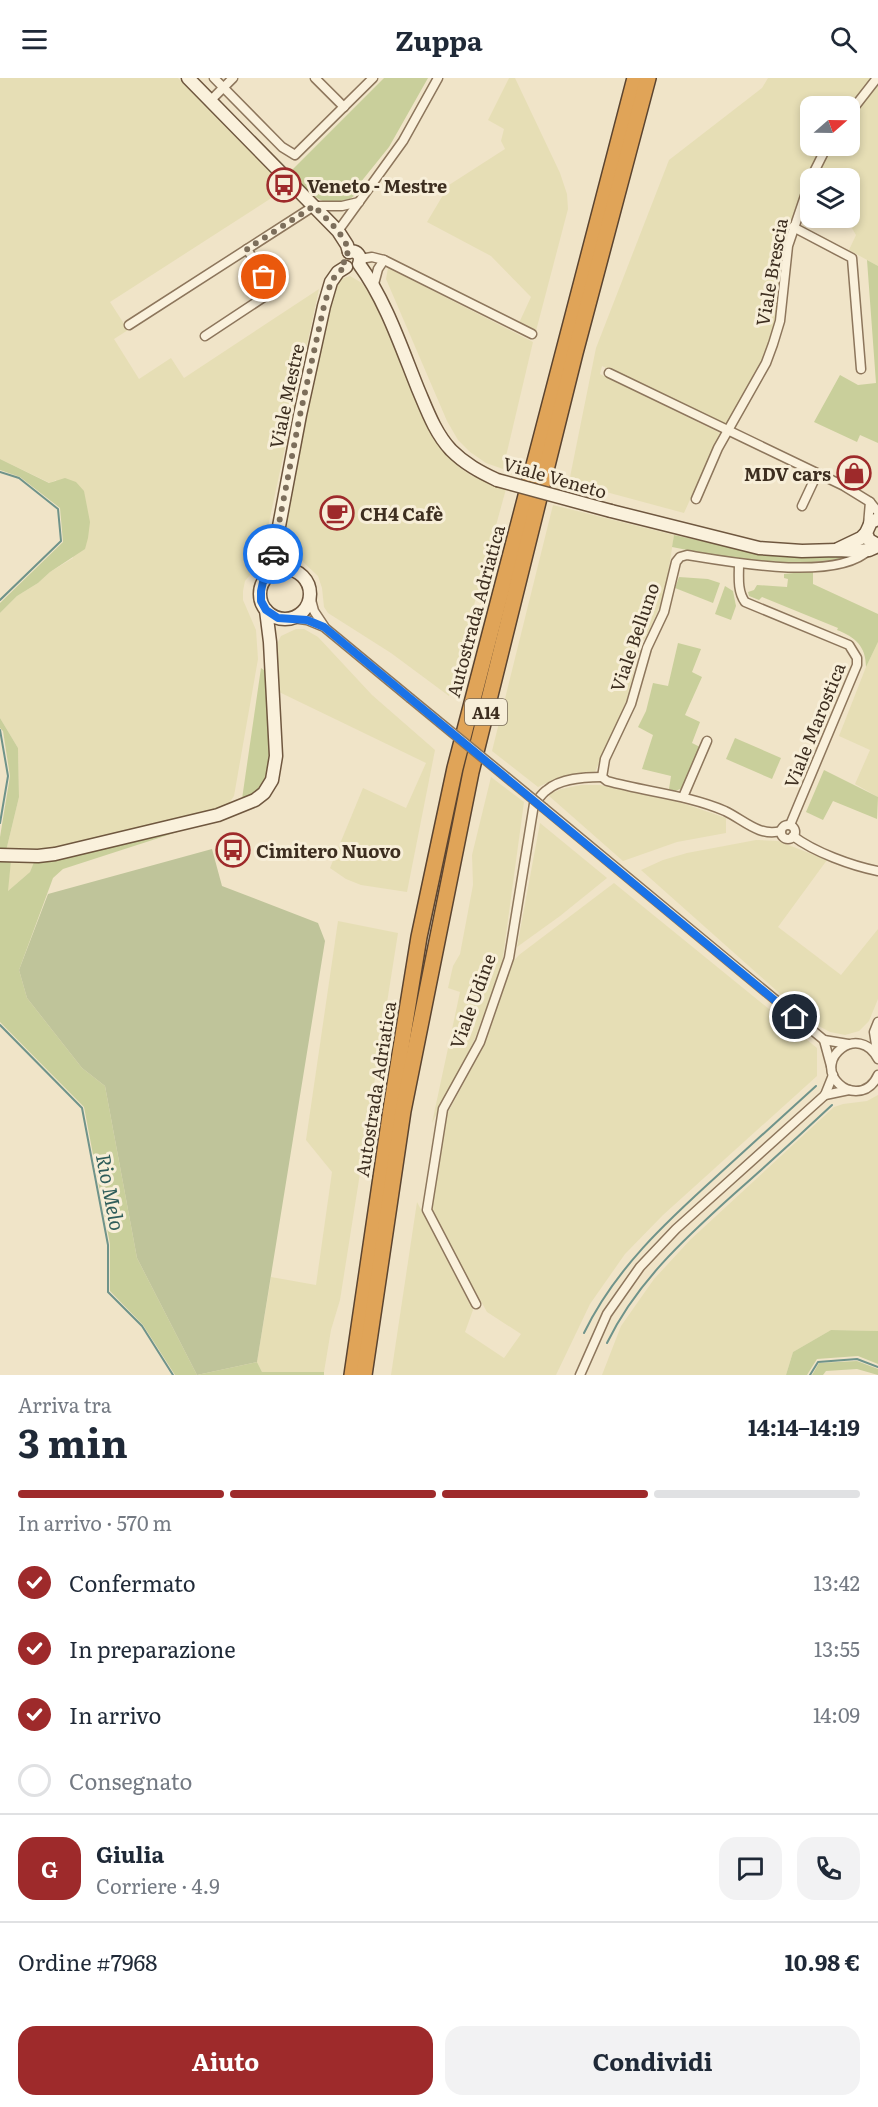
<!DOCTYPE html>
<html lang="it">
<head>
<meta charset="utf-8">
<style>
  :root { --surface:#fff; --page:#f2f2f3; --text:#1f2937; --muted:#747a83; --line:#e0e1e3; --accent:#9e2a2b }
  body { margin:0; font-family:Literata,serif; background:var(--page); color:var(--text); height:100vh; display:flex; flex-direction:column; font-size:22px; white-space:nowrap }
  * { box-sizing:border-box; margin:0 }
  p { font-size:20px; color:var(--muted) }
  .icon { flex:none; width:33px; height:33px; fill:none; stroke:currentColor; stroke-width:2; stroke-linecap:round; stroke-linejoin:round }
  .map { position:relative; height:1297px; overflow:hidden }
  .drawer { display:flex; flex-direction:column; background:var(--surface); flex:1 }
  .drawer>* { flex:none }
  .needle { width:39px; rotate:70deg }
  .controls { position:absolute; left:800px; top:18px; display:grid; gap:12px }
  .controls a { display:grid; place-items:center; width:60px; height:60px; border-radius:12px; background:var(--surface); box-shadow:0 3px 9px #0003; font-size:30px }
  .pin { position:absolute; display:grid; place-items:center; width:51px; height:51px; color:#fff; margin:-26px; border:3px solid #fff; border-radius:50%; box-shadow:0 2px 6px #0007 }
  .courier { position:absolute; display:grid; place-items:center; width:60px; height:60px; margin:-30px; border:4px solid #1a73e8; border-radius:50%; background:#fff; color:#222; box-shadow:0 2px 8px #0007 }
  .summary em { font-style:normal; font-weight:700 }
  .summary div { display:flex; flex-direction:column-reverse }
  .summary { display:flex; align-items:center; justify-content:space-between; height:102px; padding:0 18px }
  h1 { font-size:39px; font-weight:700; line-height:45px }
  .bar { display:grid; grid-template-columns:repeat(4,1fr); gap:9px 6px; align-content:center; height:72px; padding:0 18px }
  .bar i { height:8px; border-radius:4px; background:var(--line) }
  .bar .current { background:var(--accent) }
  .bar p { grid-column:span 4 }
  .line { display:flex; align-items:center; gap:15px; padding:0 18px; border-top:2px solid var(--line) }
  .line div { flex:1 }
  .round { display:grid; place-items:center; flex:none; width:63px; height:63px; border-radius:18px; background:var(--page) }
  ol { padding:0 18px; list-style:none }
  li { display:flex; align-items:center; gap:18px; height:66px }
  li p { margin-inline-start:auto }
  li .icon { padding:6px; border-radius:50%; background:var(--accent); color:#fff; stroke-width:4 }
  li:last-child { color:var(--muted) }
  li i { width:33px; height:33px; border:3px solid var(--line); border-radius:50% }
  .cta { display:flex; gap:12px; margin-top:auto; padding:12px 18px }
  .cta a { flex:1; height:69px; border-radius:18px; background:var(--accent); color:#fff; font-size:24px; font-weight:700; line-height:69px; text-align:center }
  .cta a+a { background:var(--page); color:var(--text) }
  header { display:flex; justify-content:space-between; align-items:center; height:78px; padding:0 18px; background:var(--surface); font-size:27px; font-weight:700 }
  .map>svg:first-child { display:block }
</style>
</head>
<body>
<header><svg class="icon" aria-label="menu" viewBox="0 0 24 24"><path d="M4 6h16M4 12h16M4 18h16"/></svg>Zuppa<svg class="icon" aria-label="search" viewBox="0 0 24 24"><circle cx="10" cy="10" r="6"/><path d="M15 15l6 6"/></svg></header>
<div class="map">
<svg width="878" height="1297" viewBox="0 0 878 1297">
  <rect width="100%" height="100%" fill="#f0e4c8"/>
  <g fill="#e6deb5">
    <polygon points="0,0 178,0 287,110 110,224 128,252 114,261 139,301 171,280 184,300 319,211 262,477 257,489 245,503 243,513 243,522 256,552 258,581 234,718 227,728 215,732 164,743 55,772 37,773 6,773 19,719 18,670 0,640 0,535 17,518 38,505 50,494 73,480 56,402 50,405 0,381"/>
    <polygon points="509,0 515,0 560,95 567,116 568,131 536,253 519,245 531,219 491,178 427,144 449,107 505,71 501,63 504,51 488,42"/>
    <polygon points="768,0 873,0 849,32 849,28 810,28 810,68 824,68 801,118 778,243 764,284 725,349 602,288 600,296 720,355 684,435 569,404 596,270 669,82 762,10"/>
    <polygon points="878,5 878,188 849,172 856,157 846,140 849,140 849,100 814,100 831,68 849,68 849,41"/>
    <polygon points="388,190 533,264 503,391 486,385 470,374 458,362 447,343 386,201"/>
    <polygon points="350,198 362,205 374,223 425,341 439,368 460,390 472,398 506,411 449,618 391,575 328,535 324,529 322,510 318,498 300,481 293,478 288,471 285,460 286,438 302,351 334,208 340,201"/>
    <polygon points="553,427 674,457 665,516 651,549 640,569 626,624 595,694 560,699 538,709 492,673"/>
    <polygon points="296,551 304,551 318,559 372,617 435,672 407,814 361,807 346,801 330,790 363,710 406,730 426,685 277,613 274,572 281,558"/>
    <polygon points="878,564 878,719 855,706 870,672 839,658 866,589"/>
    <polygon points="491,699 524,724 502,886 474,963 432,1045 460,914 448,910 453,888 460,876 473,807 472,777"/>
    <polygon points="581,707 600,707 682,725 726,740 726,755 677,764 623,783 548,717 561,711"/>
    <polygon points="540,745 607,800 560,838 517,869"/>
    <polygon points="756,762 778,763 827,782 778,849 841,897 878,851 878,921 869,943 859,953 845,957 830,954 813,945 641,792 663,782 687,775"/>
    <polygon points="11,783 34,784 30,794 7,814"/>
    <polygon points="614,805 817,970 817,998 663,1137 625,1176 590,1226 556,1297 391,1297 417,1124 473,1232 465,1254 504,1280 521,1256 487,1234 431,1134 446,1038 484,967 510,887 519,877"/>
    <polygon points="338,843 398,855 340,1222 331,1252 324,1294 262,1294 257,1284 271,1199 316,1207 332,1094 306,1062"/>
    <polygon points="878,1017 878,1253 831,1252 793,1274 786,1297 602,1297 621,1248 654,1201 690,1162 834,1029 843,1026 867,1023"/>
  </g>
  <g fill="#c9cf9b">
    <path d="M384 0H428L389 69 356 110 357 115C331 141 308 114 289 95Z"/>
    <polygon points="867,182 878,188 878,365 860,357 857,364 814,344 840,297 858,307 876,305"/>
    <polygon points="0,381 49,405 65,400 76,404 84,413 90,444 88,460 85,471 50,494 38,505 17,518 0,535 0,525 63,464 60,430 20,399 0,392"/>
    <path d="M674 457 765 477 811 478 852 475 847 480C829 482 810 485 792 485 751 486 712 477 672 469Z"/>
    <path d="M813 493V506L878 536V564L866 589C866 568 855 559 837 552L838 550 762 519 759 522 749 518 748 514 754 512 757 507 787 509 788 501 784 500V496Z"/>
    <polygon points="679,499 708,501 720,505 713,525 675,510"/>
    <polygon points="725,508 733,513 736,528 731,542 715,536"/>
    <polygon points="678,565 701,571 692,594 702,599 685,637 700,644 692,665 700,669 683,710 675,713 669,711 671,698 642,691 653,657 638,649 646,633 653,605 668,608"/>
    <path d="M261 590 265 593 267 599C269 629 284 713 242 721Z"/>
    <polygon points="0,640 18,670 19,719 6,773 0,772 0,759 10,698 3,653 0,650"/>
    <polygon points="735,660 781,680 772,701 726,681"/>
    <polygon points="824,692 878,719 877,741 833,723 823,742 806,734"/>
    <polygon points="205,745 63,791 53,800 19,892 27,920 82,990 105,1008 137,1180 197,1297 257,1284 262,1294 324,1294 324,1297 175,1297 143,1247 110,1213 110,1166 84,1029 0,944 0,782 11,783 8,813 30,794 34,784"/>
    <polygon points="831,1252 878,1253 878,1286 858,1278 817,1281 807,1297 786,1297 793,1274"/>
    <polygon points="857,1283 878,1291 878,1297 857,1291 826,1293 823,1297 812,1297 819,1285"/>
  </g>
  <polygon fill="#bfc49a" points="212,771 222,808 318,845 325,863 257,1284 197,1297 137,1180 105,1008 82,990 27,920 19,892 48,816"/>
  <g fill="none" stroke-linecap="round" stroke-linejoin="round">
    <g stroke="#6f938a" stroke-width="2">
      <polyline points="0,394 19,400 58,431 61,463 0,522"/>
      <polyline points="0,652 8,698 0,745"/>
      <polyline points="0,947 82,1030 108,1167 108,1214 142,1248 173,1297"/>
      <path d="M584 1255C615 1191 666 1144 718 1097 751 1067 784 1037 816 1008"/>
      <path d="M607 1265C636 1205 684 1161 734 1116 767 1087 800 1057 832 1027"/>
      <polyline points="810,1297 818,1284 857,1281 878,1289"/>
    </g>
    <defs>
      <g id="street">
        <polyline points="214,0 282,69 295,77 373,0"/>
        <polyline points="315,0 344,29"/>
        <polyline points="210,23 233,0"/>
        <polyline points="849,36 877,0"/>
        <polyline points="811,100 827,68"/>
        <polyline points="793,149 852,180 861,291"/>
        <polyline points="338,153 403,63 438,0"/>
        <polyline points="360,181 372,179 384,182 532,256"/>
        <polyline points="374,206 378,191 384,182"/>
        <polyline points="129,247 314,128 342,128 359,124"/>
        <polyline points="205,258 273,213 247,171"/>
        <polyline points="609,295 844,408 870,424"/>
        <polyline points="696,421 718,370 766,285 773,266 780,243 788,168 810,103"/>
        <polyline points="802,428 817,396"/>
        <polyline points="868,447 870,424 878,434"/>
        <path d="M739 486C739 498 737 513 745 524L849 567 857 580V587L790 747"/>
        <polyline points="310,518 314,533 324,548"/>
        <polyline points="292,540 307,542 324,549 410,620"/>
        <polyline points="683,719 707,663"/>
        <polyline points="544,730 824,962 848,966"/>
        <circle cx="788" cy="754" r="7"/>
        <path d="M781 753C759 759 744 742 725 733 688 717 647 714 607 703L602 699 605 681 631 626 647 570 664 534 676 484 680 479 687 477C730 484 836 504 869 472"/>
        <path d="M793 758C814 774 852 788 878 793"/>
        <polyline points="824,962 831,988"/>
        <polyline points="878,979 874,954 878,944"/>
        <path d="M878 981C859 944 813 981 839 1006 844 1011 850 1013 856 1013 867 1013 874 1006 878 997"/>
        <polyline points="825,1017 849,1012"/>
        <path d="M476 1226 427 1132 443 1031 480 964 509 880 534 726C538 722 542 715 547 712 561 700 585 699 602 699"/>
        <polyline points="580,1297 607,1236 640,1189 676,1151 825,1017 833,997"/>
      </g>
      <g id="secondary">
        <polyline points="188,0 338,153 347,167 349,174"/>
        <path d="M349 174C357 172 362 178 359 186 386 223 401 269 418 311 427 332 435 355 451 372 465 386 480 394 497 402"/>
        <polyline points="611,433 759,470 802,473 837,472 857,473 869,472 878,468"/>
        <polyline points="878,441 871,444 866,455 869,462 878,467"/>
        <polyline points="838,471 861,460 866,455"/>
        <circle cx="285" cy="516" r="25"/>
        <polyline points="270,496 300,337 324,228 331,204 338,194 346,189"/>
        <polyline points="0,777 38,778 55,776 218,737 255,722 264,715 272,702 276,678 270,564 266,532"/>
      </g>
      <g id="highway">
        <polyline points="352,1297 391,1031 419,859 455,690 635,0"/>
        <polyline points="364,1297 403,1033 471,694 575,275 648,0"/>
      </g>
    </defs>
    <use href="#street" stroke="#8d765c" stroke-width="11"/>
    <use href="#secondary" stroke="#6f573f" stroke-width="15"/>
    <use href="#highway" stroke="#5b4430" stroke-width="18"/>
    <use href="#street" stroke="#faf1dc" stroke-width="8"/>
    <use href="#secondary" stroke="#faf1dc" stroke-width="12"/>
    <use href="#highway" stroke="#e0a458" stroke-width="15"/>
    <defs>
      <polyline id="street-bridge" points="410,620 544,730"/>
      <polyline id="secondary-bridge" points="497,402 611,433"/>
    </defs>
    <use href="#street-bridge" stroke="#8d765c" stroke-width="11" stroke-linecap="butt"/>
    <use href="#secondary-bridge" stroke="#6f573f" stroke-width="15" stroke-linecap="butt"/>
    <use href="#street-bridge" stroke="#faf1dc" stroke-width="8"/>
    <use href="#secondary-bridge" stroke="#faf1dc" stroke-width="12"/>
  </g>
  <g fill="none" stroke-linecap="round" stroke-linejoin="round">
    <path stroke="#7c6e5b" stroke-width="6" stroke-dasharray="0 10.8" d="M264 199 247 171 314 128C327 142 344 155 349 174L345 177 343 182 346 189 338 194 331 204 324 228 300 337 273 476"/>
    <polyline stroke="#1a73e8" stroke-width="8" points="273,476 270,496 263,504 261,513 261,523 266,532 278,540 307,542 324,549 795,939"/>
  </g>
  <defs>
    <symbol id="bus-ring" viewBox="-11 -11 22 22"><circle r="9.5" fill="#f7eed8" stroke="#9e2a2b" stroke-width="1.5"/><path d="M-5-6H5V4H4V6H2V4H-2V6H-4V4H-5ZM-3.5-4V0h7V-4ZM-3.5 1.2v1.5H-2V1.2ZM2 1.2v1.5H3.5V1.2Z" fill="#9e2a2b"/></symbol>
    <symbol id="shop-ring" viewBox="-11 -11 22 22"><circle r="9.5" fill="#f7eed8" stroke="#9e2a2b" stroke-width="1.5"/><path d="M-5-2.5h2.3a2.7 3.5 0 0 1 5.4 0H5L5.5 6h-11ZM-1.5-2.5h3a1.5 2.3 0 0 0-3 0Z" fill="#9e2a2b"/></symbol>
    <symbol id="cafe-ring" viewBox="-11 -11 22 22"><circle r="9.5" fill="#f7eed8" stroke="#9e2a2b" stroke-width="1.5"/><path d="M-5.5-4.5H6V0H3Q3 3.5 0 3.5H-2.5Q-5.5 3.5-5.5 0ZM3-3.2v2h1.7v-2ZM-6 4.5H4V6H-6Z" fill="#9e2a2b"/></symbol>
  </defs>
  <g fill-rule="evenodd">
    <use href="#bus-ring" x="265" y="88" width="38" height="38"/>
    <use href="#shop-ring" x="835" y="376" width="38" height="38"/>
    <use href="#cafe-ring" x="318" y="416" width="38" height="38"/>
    <use href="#bus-ring" x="214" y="753" width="38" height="38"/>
  </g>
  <g text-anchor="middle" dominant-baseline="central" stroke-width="6" stroke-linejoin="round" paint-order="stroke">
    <rect fill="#f7eed8" stroke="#756857" stroke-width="1.5" x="465" y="621" width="42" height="26" rx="4.5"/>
    <g font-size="16" font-weight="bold" fill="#3d2e20">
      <text x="486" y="634">A14</text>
    </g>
    <g font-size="18" font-weight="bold" fill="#3d2e20" stroke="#f7eed8" text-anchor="start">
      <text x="307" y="107">Veneto - Mestre</text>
      <text x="831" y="395" text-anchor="end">MDV cars</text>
      <text x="360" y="435">CH4 Cafè</text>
      <text x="256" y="772">Cimitero Nuovo</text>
    </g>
    <g font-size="18" fill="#3d2e20" stroke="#f7eed8">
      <text transform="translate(771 194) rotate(-80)">Viale Brescia</text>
      <text transform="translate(286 318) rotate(-78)">Viale Mestre</text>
      <text transform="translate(555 399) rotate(16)">Viale Veneto</text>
      <text transform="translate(475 533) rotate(-75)">Autostrada Adriatica</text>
      <text transform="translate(634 559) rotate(-71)">Viale Belluno</text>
      <text transform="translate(814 647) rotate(-68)">Viale Marostica</text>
      <text transform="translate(472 923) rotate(-70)">Viale Udine</text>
      <text transform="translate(375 1011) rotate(-81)">Autostrada Adriatica</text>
    </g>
    <g font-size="20" font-style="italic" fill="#2f5d5a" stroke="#f7eed8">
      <text transform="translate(112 1114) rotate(79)">Rio Melo</text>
    </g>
  </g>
</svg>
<div class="controls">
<a><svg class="needle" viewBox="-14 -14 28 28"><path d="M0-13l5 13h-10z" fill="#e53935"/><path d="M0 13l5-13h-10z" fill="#747a83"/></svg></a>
<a><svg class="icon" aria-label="layers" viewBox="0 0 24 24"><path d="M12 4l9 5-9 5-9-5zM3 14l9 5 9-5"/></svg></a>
</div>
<div class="pin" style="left:264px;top:199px;background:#ea580c"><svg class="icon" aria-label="bag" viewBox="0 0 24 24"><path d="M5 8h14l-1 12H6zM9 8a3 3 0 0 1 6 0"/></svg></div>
<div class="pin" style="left:795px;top:939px;background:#1f2937"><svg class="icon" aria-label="home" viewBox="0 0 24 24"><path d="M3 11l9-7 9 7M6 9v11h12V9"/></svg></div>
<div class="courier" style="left:273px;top:476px"><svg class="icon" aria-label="car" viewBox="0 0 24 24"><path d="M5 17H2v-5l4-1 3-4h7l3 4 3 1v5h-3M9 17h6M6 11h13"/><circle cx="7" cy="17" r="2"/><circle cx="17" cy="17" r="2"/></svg></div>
</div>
<section class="drawer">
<div class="summary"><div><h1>3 min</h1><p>Arriva tra</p></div><em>14:14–14:19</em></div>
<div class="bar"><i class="current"></i><i class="current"></i><i class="current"></i><i></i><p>In arrivo · 570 m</p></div>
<ol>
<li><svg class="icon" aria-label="check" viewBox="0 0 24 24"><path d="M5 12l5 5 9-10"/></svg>Confermato<p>13:42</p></li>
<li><svg class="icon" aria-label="check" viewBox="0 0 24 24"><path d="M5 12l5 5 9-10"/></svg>In preparazione<p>13:55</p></li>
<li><svg class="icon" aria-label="check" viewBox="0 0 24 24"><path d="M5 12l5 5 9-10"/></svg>In arrivo<p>14:09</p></li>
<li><i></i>Consegnato</li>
</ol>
<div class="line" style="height:108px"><b class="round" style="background:var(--accent);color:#fff">G</b><div><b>Giulia</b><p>Corriere · 4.9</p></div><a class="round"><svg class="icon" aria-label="chat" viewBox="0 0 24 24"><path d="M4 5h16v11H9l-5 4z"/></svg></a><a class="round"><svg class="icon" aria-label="phone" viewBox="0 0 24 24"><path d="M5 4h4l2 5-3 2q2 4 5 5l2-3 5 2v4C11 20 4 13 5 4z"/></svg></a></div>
<div class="line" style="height:78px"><div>Ordine #7968</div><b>10.98 €</b></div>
<div class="cta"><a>Aiuto</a><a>Condividi</a></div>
</section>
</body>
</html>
